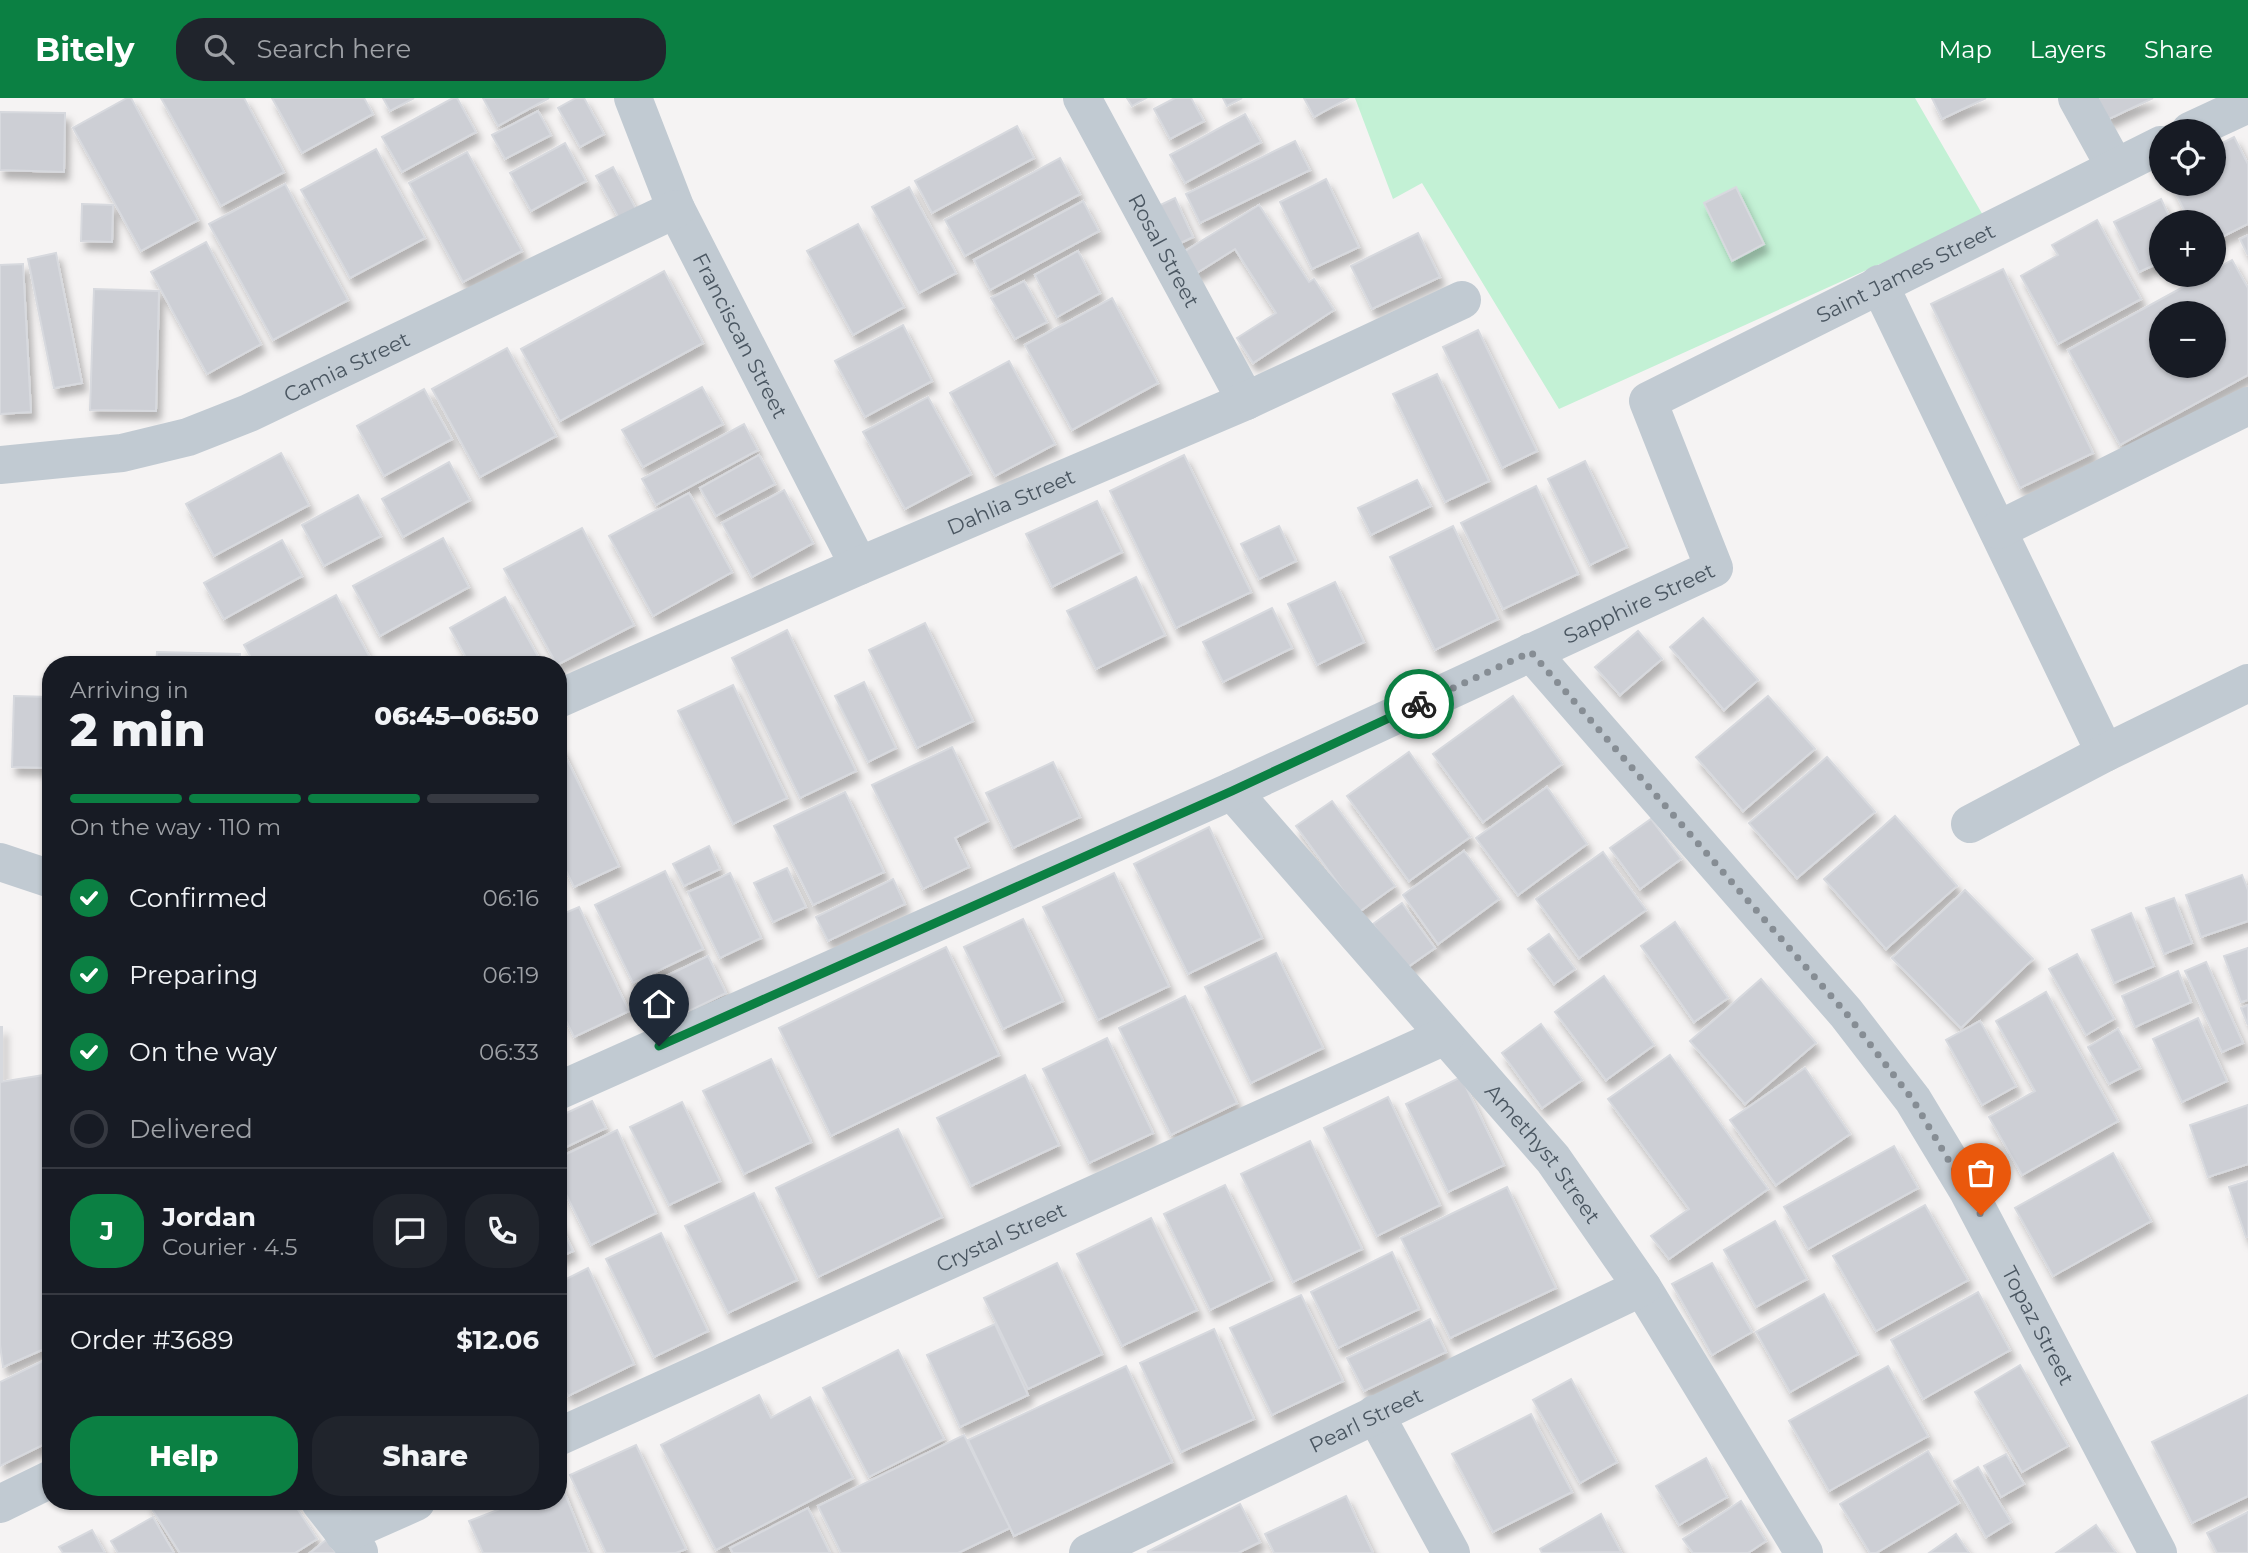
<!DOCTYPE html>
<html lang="en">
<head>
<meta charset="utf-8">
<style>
  :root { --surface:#171b24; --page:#20242c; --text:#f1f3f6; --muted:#9ea1a6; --line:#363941; --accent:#0b8043 }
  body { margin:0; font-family:Montserrat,sans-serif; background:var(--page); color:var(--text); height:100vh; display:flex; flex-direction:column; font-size:26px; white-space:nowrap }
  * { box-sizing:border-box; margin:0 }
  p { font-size:23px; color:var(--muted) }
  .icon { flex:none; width:38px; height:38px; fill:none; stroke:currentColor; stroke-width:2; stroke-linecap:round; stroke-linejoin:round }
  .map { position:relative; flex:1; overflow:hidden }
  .details { position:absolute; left:42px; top:558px; width:525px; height:854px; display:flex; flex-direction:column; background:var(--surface); border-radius:28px; box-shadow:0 2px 5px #0004 }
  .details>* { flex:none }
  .tools { position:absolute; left:2149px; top:21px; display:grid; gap:14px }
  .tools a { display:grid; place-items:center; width:77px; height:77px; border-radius:50%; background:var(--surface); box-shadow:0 2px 5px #0004; font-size:35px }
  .pin { position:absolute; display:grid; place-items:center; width:60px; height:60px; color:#fff; margin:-72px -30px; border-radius:50% 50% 50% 0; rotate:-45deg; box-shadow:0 0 7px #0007 }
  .pin .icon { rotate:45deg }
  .courier { position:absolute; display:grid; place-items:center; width:70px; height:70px; margin:-35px; border:5px solid #0b8043; border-radius:50%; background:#fff; color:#222; box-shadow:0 2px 9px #0007 }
  .head em { font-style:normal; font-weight:800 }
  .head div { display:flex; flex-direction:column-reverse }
  .head { display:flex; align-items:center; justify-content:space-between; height:119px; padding:0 28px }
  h1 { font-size:46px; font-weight:800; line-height:52px }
  .bar { display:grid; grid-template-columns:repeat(4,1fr); gap:10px 7px; align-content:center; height:84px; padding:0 28px }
  .bar i { height:9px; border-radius:5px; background:var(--line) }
  .bar .current { background:var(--accent) }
  .bar p { grid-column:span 4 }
  .line { display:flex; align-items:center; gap:18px; padding:0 28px; border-top:2px solid var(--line) }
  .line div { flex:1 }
  .round { display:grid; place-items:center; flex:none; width:74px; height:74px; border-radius:28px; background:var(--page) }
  ol { padding:0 28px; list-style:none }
  li { display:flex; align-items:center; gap:21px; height:77px }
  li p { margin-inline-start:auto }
  li .icon { padding:7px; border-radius:50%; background:var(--accent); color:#fff; stroke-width:4 }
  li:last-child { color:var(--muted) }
  li i { width:38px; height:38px; border:4px solid var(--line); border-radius:50% }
  .primary-button { display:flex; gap:14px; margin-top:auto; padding:14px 28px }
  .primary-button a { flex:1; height:80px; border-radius:28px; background:var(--accent); color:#fff; font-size:28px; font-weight:800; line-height:80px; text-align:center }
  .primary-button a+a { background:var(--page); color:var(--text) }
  header { display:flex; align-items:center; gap:42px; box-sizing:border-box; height:98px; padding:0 35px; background:var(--accent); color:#fff }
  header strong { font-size:33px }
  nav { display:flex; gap:38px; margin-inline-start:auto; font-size:24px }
  .search { width:490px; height:63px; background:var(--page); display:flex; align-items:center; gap:18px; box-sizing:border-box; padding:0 24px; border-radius:28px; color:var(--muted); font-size:26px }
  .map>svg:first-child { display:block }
</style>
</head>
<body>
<header>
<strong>Bitely</strong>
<div class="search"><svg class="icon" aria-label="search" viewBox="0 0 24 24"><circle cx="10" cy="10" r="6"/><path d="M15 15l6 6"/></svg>Search here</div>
<nav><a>Map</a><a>Layers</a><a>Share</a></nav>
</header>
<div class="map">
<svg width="2248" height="1455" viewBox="0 0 2248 1455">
  <defs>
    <filter id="shadow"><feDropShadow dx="4.5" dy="8" stdDeviation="3.5" flood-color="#0004"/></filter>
  </defs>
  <rect width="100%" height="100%" fill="#f5f3f3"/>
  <polygon fill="#c3f1d5" points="1355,0 1915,0 1984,119 1559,311 1422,85 1393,101"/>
  <g fill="#cdcfd5" stroke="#d7d9de" stroke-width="2" fill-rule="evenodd" filter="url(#shadow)">
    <polygon points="127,0 131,0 198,122 141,153 73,30"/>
    <polygon points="161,0 244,0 284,74 221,108"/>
    <polygon points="272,0 364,0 373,16 302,55"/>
    <polygon points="383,0 414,0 390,13"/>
    <polygon points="453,0 457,0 476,34 402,74 382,39"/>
    <polygon points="483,0 549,0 498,28"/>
    <polygon points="576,0 584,0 604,36 580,49 558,10"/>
    <polygon points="1127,0 1146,0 1132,8"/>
    <polygon points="1175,0 1191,0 1204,23 1170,41 1154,11"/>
    <polygon points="1223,0 1242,0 1227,8"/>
    <polygon points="1304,0 1348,0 1314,19"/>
    <polygon points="1932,0 1986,0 1942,21"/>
    <polygon points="2097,0 2153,0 2107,22"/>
    <polygon points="538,13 551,37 505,61 492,37"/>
    <polygon points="0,14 65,15 64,74 0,72"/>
    <polygon points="1245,16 1261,44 1185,85 1170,57"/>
    <polygon points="1017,28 1034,60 932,115 915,83"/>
    <polygon points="2234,39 2248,66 2248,126 2214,143 2214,124 2190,124 2171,86 2214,86 2214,49"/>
    <polygon points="1295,43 1310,72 1200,125 1186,96"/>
    <polygon points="565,45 586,83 531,113 510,75"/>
    <polygon points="376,51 425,140 350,180 301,92"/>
    <polygon points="467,54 522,153 463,184 409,85"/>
    <polygon points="1060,60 1080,96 965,158 945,122"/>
    <polygon points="613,69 642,122 625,131 596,78"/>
    <polygon points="1326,81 1359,149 1312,171 1280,104"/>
    <polygon points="285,86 348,202 273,242 209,126"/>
    <polygon points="909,89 956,175 919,195 872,109"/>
    <polygon points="1736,89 1764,146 1732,163 1704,105"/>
    <polygon points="1175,100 1193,139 1175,148 1156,109"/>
    <polygon points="2161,101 2172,124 2161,124 2161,164 2139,174 2114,124"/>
    <polygon points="1083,103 1099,133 990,192 974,162"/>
    <polygon points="82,106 113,107 112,144 81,143"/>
    <polygon points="1259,107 1309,184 1314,181 1334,212 1253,265 1237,240 1276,215 1235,151 1195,176 1182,155"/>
    <polygon points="2097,122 2141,201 2058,246 2021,178 2058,157 2052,147"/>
    <polygon points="858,126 904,209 853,237 807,153"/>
    <polygon points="1418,135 1440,179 1372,211 1351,168"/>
    <polygon points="2248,137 2248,157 2240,141"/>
    <polygon points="206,144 261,246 207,276 151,174"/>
    <polygon points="1078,153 1100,195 1057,219 1035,177"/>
    <polygon points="56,155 82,285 54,290 28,161"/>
    <path d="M2232 162 2248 190V277L2120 347 2068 252 2205 177H2214V172ZM2161 215H2214V268H2161Z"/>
    <polygon points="23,166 31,314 0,316 0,167"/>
    <polygon points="2003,171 2093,355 2020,390 1931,206"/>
    <polygon points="664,173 703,245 560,323 521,251"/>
    <polygon points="1024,183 1047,224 1015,241 991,200"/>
    <polygon points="94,191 159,193 156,313 90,312"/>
    <polygon points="1112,200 1158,285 1072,332 1025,247"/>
    <polygon points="903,227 932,283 865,319 835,263"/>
    <polygon points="1478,232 1537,353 1502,370 1443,249"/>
    <polygon points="507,250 556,338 480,379 432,291"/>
    <polygon points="1009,263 1055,346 995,378 950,295"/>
    <polygon points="1437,276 1489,383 1445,404 1393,296"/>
    <polygon points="702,289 723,326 643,369 622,332"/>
    <polygon points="424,291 452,341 384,378 357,328"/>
    <polygon points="928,299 971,376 905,411 863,334"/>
    <polygon points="744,326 758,352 656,407 642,381"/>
    <polygon points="281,355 309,407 214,458 186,406"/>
    <polygon points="759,357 775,386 716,418 700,390"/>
    <polygon points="1184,357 1251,494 1176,530 1110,393"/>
    <polygon points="1585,363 1627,449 1590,467 1548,381"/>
    <polygon points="449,364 470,402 403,439 382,401"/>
    <polygon points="1417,382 1431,408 1371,437 1358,410"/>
    <polygon points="1536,388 1578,476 1503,511 1461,425"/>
    <polygon points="784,392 813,445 752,479 722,425"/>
    <polygon points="689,395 732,474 653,518 609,438"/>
    <polygon points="358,397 381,438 324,468 302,427"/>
    <polygon points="1097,403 1122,454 1052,489 1026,436"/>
    <polygon points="1279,428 1296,463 1259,481 1241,446"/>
    <polygon points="1453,428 1498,521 1435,552 1390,459"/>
    <polygon points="582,430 634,527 557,567 504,471"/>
    <polygon points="443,440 469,489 380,538 353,488"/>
    <polygon points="282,442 302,478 224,521 204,485"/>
    <polygon points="1136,479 1165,537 1096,571 1067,513"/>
    <polygon points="1335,484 1364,544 1317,567 1288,506"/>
    <polygon points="336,497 374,567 255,567 244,547"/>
    <polygon points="505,499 541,564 536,567 470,567 450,530"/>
    <polygon points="1272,510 1292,550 1223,584 1203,544"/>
    <polygon points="1703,520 1758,582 1724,612 1670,549"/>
    <polygon points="925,525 973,623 917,650 869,552"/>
    <polygon points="787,532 856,673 800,700 732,560"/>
    <polygon points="1638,533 1662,561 1620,597 1595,569"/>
    <polygon points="157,554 240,556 240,567 156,567"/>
    <polygon points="864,584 896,650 868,664 835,598"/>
    <polygon points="733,587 787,700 733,726 678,613"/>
    <polygon points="14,598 51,599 51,670 12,669"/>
    <polygon points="1513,598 1562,666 1483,724 1433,656"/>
    <polygon points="1768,598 1815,651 1743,713 1696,659"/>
    <polygon points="561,649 619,768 574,789 558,756 558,650"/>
    <polygon points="952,649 988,723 955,740 969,769 923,791 872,687"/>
    <polygon points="1409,654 1470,739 1409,783 1347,698"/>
    <polygon points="1827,659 1875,714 1797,780 1749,725"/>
    <polygon points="1053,664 1080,719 1013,750 986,695"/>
    <polygon points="1547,689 1587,746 1518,797 1476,740"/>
    <polygon points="845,694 884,774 813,807 774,728"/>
    <polygon points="1332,703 1395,788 1359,814 1296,728"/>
    <polygon points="1895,718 1957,788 1886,851 1824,781"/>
    <polygon points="1651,721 1681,761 1640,791 1610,750"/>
    <polygon points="1209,729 1262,840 1188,876 1134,766"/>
    <polygon points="709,748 720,771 684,788 673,766"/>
    <polygon points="1464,753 1499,801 1438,846 1403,797"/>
    <polygon points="1603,754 1646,812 1579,860 1536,801"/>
    <polygon points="787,770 806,809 773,824 754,785"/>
    <polygon points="665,773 703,851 633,885 595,807"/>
    <polygon points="730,775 761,840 720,860 688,794"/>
    <polygon points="1114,775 1169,888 1098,922 1043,809"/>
    <polygon points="2242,777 2248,792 2248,823 2201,839 2186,797"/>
    <polygon points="893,781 905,806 828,843 816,819"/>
    <polygon points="1965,792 2033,861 1961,930 1892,860"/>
    <polygon points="2174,800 2192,845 2164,856 2146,810"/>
    <polygon points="1402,805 1435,850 1405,871 1373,826"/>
    <polygon points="579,809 629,913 574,939 558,906 558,818"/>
    <polygon points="2131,815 2154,868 2114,885 2092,832"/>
    <polygon points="1023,821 1063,903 1003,931 964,849"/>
    <polygon points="1675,824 1728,900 1694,924 1641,848"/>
    <polygon points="1549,836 1575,871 1554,886 1528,851"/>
    <polygon points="946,849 999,957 831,1038 779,930"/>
    <polygon points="2248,850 2248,902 2241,904 2224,858"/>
    <polygon points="1276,855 1323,950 1251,985 1205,889"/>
    <polygon points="2077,856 2114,921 2086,937 2049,871"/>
    <polygon points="708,858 726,895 652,931 633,894"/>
    <polygon points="2206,864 2243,945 2222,954 2185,873"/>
    <polygon points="2178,873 2191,904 2135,929 2122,898"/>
    <polygon points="1604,878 1654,947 1606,982 1555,914"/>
    <polygon points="1761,881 1816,945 1745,1006 1690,943"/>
    <polygon points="2046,894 2118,1023 2022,1077 1989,1019 2035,993 1996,923"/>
    <polygon points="1185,898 1237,1005 1171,1037 1119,930"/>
    <polygon points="2248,907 2248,927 2241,910"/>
    <polygon points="2198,920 2227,983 2182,1004 2153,941"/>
    <polygon points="1980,923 2016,988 1982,1007 1946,942"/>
    <polygon points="1541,926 1582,982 1542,1010 1502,955"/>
    <rect x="0" y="929" width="2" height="53"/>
    <polygon points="2118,931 2140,970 2109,986 2088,949"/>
    <polygon points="1107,940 1153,1035 1089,1065 1043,971"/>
    <polygon points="1670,957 1768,1091 1669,1161 1651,1138 1689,1111 1608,1001"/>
    <polygon points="771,961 811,1044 744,1076 703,993"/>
    <polygon points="1805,970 1850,1036 1776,1087 1730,1022"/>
    <polygon points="44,977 51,1012 51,1248 3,1269 0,1247 0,984"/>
    <polygon points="1025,977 1059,1047 971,1088 937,1020"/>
    <polygon points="1461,979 1504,1067 1448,1094 1406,1006"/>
    <polygon points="1388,999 1440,1107 1377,1138 1324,1030"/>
    <polygon points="592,1003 606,1030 558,1053 558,1019"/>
    <polygon points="682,1004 720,1083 669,1107 630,1029"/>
    <polygon points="2248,1007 2248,1066 2208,1079 2190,1027"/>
    <polygon points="898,1031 942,1119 818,1179 776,1090"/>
    <polygon points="617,1032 656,1115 591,1147 558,1080 558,1060"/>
    <polygon points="1310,1043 1362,1151 1293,1184 1241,1076"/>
    <polygon points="1894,1048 1918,1090 1808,1151 1784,1109"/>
    <polygon points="2113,1055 2151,1123 2053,1178 2015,1110"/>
    <polygon points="2248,1083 2248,1138 2246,1139 2229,1089"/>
    <polygon points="1225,1087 1272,1182 1210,1212 1164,1116"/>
    <polygon points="1507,1089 1556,1190 1450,1240 1401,1140"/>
    <polygon points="754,1095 797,1182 728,1215 685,1128"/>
    <polygon points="1925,1107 1968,1182 1876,1233 1833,1158"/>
    <polygon points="1151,1120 1197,1212 1122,1248 1077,1156"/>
    <polygon points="558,1122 573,1153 558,1160"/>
    <polygon points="1775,1123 1807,1181 1756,1209 1724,1152"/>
    <polygon points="661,1135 708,1233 654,1259 606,1161"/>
    <polygon points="1392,1154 1419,1211 1338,1250 1311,1194"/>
    <polygon points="1057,1165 1102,1256 1028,1291 984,1200"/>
    <polygon points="1712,1165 1752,1234 1712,1257 1672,1186"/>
    <polygon points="588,1170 634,1266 568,1298 558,1277 558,1185"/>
    <polygon points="1978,1194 2010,1252 1923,1301 1891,1242"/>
    <polygon points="1824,1196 1858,1256 1790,1294 1756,1234"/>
    <polygon points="1301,1197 1343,1283 1272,1317 1230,1230"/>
    <polygon points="1430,1221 1446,1254 1364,1293 1347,1260"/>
    <polygon points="995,1226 1028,1297 960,1329 927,1257"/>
    <polygon points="1214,1231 1254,1321 1181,1354 1140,1265"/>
    <polygon points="898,1252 944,1341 869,1379 823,1290"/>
    <polygon points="51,1259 51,1343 0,1368 0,1284"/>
    <polygon points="2020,1267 2068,1348 2022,1374 1975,1294"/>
    <polygon points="1126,1268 1172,1364 1014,1438 968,1342"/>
    <polygon points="1888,1268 1928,1338 1829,1393 1789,1323"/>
    <polygon points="1571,1281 1617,1364 1580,1385 1533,1302"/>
    <polygon points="759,1297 771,1320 810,1299 853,1380 716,1452 661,1347"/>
    <polygon points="2248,1297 2248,1398 2192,1425 2152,1344"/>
    <polygon points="1531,1316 1572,1394 1493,1434 1452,1356"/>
    <polygon points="964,1337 1010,1430 958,1455 841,1455 818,1408"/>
    <polygon points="636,1347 686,1451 676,1455 606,1455 570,1377"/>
    <polygon points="1928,1353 1959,1405 1876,1455 1870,1455 1840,1406"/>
    <polygon points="2006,1356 2024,1386 2001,1399 1984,1368"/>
    <polygon points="1706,1360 1727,1399 1679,1427 1656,1388"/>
    <polygon points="1978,1369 2011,1424 1986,1439 1954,1383"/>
    <polygon points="561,1386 589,1455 483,1455 469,1423 518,1404 558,1404 558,1387"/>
    <polygon points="1346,1398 1373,1455 1274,1455 1265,1436"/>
    <polygon points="1741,1403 1766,1443 1748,1455 1693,1455 1683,1441"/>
    <polygon points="150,1404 293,1404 317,1441 295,1455 180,1455 148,1405"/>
    <polygon points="1240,1406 1260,1444 1238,1455 1147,1454"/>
    <polygon points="808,1410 830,1455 733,1455 730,1450"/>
    <polygon points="2248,1414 2248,1455 2217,1455 2207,1435"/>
    <polygon points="1601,1416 1621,1454 1542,1455 1540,1451"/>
    <polygon points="153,1419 174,1455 118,1455 111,1443"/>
    <polygon points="2096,1427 2116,1455 2056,1455"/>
    <polygon points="92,1432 105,1455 63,1455 59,1449"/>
    <polygon points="1956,1436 1969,1455 1929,1455"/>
    <polygon points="326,1442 336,1455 310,1455"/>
  </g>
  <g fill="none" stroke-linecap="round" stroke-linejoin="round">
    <g stroke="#c1cad2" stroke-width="38">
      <path id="s1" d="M633 0 676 111 859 468"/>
      <path id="s2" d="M1082 0 1246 303"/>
      <polyline points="2077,0 2115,69"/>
      <polyline points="2190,33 2248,6"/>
      <polyline points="1879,186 2105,655"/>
      <path id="s3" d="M0 367 122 355 188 339 249 315 676 111"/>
      <polyline points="1998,432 2248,308"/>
      <path id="s4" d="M1531 554 1846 915 1913 1002 1968 1093 2158 1455"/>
      <path id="s5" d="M558 601 859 468 1246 303 1462 202"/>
      <path id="s6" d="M1232 693 1553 1061 1642 1189 1804 1455"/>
      <polyline points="1970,726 2105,655 2248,585"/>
      <polyline points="0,764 51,781"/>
      <path id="s7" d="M558 993 1232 693 1714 470 1648 303 2161 47"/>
      <polyline points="1375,1316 1451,1455"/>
      <path id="s8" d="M558 1339 1445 938"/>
      <polyline points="320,1404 359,1454"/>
      <polyline points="0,1406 51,1381"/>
      <polyline points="344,1436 416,1404"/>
      <path id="s9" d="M1088 1455 1642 1189"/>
    </g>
  </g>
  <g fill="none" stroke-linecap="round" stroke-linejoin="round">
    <polyline stroke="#868d94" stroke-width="7" stroke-dasharray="0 12.6" points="1419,606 1531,554 1846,915 1913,1002 1981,1117"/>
    <polyline stroke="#0b8043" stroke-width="9" points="659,948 1232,693 1419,606"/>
  </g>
  <g text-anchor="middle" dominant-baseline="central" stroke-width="5" stroke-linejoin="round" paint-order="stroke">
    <g font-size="21" fill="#4a5661" stroke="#fff">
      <text stroke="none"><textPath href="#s2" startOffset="173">Rosal Street</textPath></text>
      <text stroke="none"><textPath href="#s7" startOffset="1736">Saint James Street</textPath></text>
      <text stroke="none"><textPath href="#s1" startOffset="261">Franciscan Street</textPath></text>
      <text stroke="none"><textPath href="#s3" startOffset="364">Camia Street</textPath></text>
      <text stroke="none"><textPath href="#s5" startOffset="494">Dahlia Street</textPath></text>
      <text stroke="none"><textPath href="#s7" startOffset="1186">Sapphire Street</textPath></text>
      <text stroke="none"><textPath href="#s6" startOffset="478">Amethyst Street</textPath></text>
      <text stroke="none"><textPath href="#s8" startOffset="486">Crystal Street</textPath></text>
      <text stroke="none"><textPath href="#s4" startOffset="847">Topaz Street</textPath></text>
      <text stroke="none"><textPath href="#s9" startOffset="308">Pearl Street</textPath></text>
    </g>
  </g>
</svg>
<div class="tools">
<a><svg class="icon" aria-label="locate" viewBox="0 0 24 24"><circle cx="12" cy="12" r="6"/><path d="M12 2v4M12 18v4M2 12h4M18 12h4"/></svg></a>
<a>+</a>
<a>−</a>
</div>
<div class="pin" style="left:1981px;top:1117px;background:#ea580c"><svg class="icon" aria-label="bag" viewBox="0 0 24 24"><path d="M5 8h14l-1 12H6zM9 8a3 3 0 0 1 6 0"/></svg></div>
<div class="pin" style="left:659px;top:948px;background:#1f2937"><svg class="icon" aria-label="home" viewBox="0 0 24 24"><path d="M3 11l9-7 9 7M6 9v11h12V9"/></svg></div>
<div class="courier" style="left:1419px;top:606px"><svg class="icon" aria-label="bike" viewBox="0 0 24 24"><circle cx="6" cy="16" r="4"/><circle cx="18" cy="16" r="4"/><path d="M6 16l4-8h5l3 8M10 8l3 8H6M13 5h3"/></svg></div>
<section class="details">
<div class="head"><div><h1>2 min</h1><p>Arriving in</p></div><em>06:45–06:50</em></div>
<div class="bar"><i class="current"></i><i class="current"></i><i class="current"></i><i></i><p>On the way · 110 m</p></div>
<ol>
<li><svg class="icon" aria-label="check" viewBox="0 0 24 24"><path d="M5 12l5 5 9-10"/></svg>Confirmed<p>06:16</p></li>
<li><svg class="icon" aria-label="check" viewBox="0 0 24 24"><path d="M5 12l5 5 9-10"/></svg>Preparing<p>06:19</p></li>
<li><svg class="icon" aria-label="check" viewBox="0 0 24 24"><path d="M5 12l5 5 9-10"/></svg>On the way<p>06:33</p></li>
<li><i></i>Delivered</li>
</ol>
<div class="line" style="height:126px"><b class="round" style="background:var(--accent);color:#fff">J</b><div><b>Jordan</b><p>Courier · 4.5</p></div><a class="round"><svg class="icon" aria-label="chat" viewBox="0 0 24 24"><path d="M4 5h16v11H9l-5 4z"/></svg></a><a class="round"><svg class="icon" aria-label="phone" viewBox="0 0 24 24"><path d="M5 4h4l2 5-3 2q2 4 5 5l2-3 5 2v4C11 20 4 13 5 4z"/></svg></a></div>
<div class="line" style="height:91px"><div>Order #3689</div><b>$12.06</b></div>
<div class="primary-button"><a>Help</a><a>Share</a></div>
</section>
</div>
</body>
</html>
